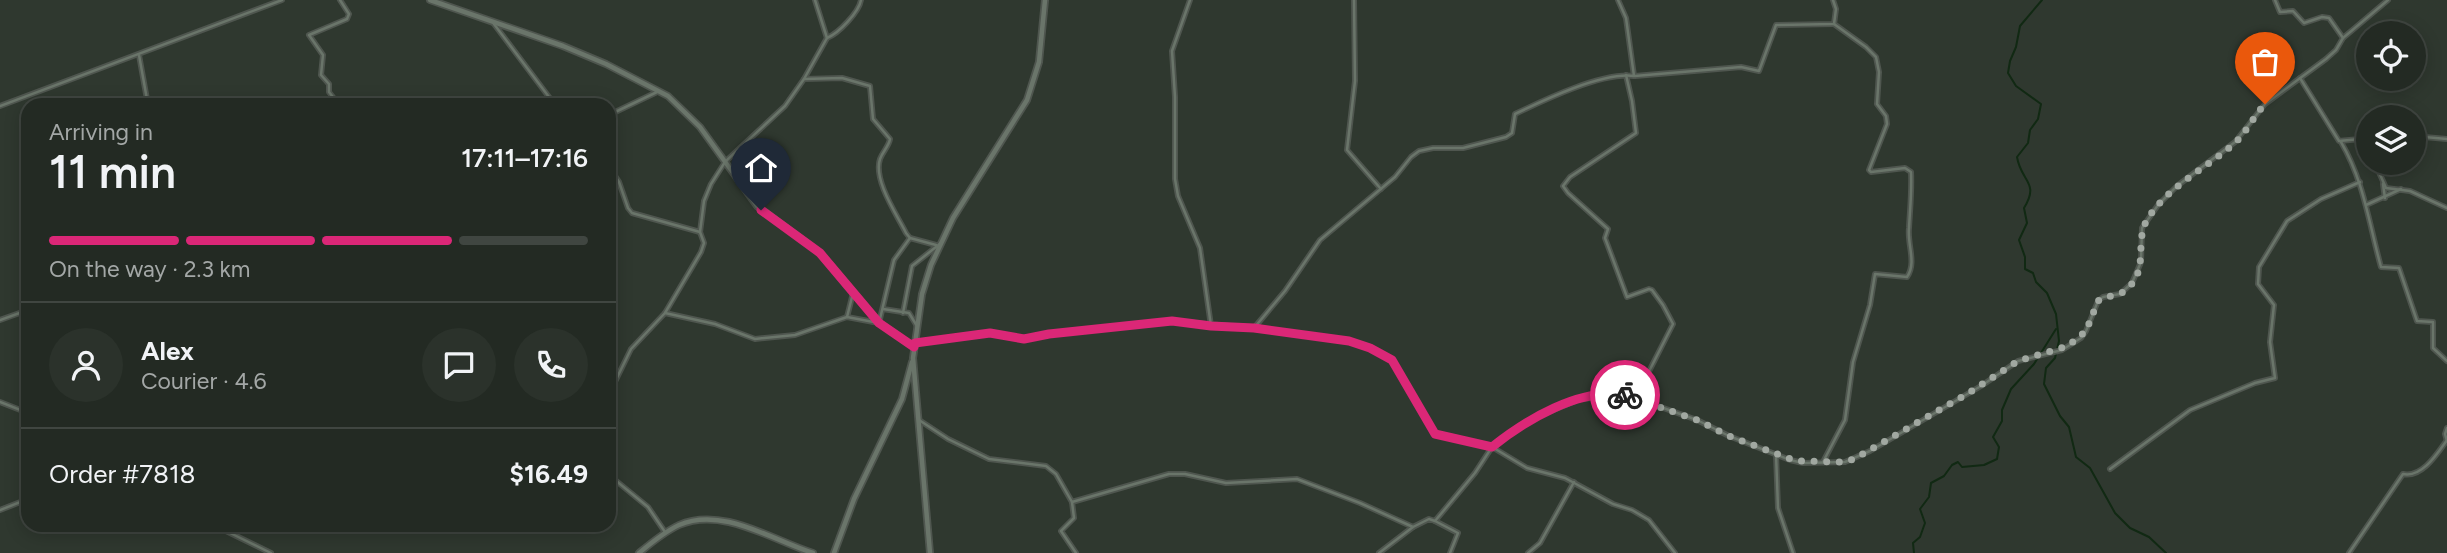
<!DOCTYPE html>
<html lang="en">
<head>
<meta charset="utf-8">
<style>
  :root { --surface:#232a23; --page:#2b322b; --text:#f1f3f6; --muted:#a3a7a6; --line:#404641; --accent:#db2777 }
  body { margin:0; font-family:Figtree,sans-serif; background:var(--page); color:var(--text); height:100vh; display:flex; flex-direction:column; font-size:26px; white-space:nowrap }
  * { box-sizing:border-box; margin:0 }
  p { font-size:23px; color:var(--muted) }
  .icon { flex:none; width:38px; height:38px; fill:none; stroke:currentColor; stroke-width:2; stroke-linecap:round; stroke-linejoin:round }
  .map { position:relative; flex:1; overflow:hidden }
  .panel { position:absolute; left:21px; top:98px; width:595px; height:434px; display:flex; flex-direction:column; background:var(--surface); border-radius:21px; box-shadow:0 4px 18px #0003,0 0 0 2px var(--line) }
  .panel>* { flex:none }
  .buttons { position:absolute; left:2356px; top:21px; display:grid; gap:14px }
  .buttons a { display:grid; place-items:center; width:70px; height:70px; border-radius:50%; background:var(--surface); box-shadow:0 4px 18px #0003,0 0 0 2px var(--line); font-size:35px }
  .pin { position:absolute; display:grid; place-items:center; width:60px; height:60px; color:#fff; margin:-72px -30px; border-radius:50% 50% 50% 0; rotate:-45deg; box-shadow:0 0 7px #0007 }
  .pin .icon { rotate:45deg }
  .courier { position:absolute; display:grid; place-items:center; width:70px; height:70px; margin:-35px; border:5px solid #db2777; border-radius:50%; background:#fff; color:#222; box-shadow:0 2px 9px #0007 }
  .overview em { font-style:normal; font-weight:600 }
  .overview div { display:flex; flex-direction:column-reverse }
  .overview { display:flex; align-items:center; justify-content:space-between; height:119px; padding:0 28px }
  h1 { font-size:46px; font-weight:600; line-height:52px }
  .bar { display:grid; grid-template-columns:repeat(4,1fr); gap:10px 7px; align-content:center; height:84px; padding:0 28px }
  .bar i { height:9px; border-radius:5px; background:var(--line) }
  .bar .current { background:var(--accent) }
  .bar p { grid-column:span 4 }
  .line { display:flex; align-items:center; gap:18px; padding:0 28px; border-top:2px solid var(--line) }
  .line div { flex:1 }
  .round { display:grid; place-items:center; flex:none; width:74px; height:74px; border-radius:37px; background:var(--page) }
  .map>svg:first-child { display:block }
</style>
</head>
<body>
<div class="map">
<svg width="2447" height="553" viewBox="0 0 2447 553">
  <rect width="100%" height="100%" fill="#2f382f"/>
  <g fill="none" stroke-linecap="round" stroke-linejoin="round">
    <g stroke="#112913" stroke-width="2">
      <path d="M2042 0 2020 26 2016 47 2010 61 2008 73 2016 86 2041 104 2038 119 2030 130 2028 143 2017 157C2021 182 2040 182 2024 208L2027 223 2019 240 2025 257V269L2033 273 2036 282 2047 293 2056 314 2059 341 2055 358 2046 368 2044 384 2060 416 2069 427 2076 457 2090 468 2115 513 2130 528 2149 537 2166 553"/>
      <polyline points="1914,553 1913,543 1920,537 1925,523 1920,509 1929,497 1931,483 1944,476 1952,465 1958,462 1962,467 1984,465 1997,459 1999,447 1993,437 2002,421 2002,410 2011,389 2034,364 2056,329"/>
    </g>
    <defs>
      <g id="minor">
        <polyline points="1190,0 1172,51 1175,97 1175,179 1178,196 1200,248 1211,326"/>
        <polyline points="1354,0 1355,81 1347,150 1381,189"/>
        <polyline points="494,24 555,105"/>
        <path d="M827 38C839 33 859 12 861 0"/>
        <polyline points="2343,38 2388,0"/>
        <polyline points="139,55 148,105"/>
        <polyline points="1626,75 1632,101 1636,133 1570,177 1563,186 1568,193 1608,229 1605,238 1627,297 1649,289 1652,290 1663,305 1673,324 1636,397"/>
        <polyline points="1635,76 1741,67 1759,71 1776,25 1834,24 1836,9 1833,0"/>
        <polyline points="2300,78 2339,141 2360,139 2368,144"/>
        <polyline points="804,79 827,38 815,0"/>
        <polyline points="339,105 329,92 329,84 321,75 323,55 309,35 347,19 349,14 340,0"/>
        <polyline points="0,106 282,0"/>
        <polyline points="609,115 657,92"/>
        <polyline points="2413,136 2447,139"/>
        <path d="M2341 142C2364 181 2369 224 2381 267L2399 268 2417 321 2433 322V348L2447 361"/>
        <polyline points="2375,163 2386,188 2410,191 2447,208"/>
        <path d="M609 167 619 182 628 208 632 213 700 232 704 201 711 184 725 162 785 106 804 79 842 78 870 86 873 119 890 139C889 146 883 151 880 159 873 180 897 215 906 233L910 238 936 245"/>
        <polyline points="2383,184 2385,198"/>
        <polyline points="2366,205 2401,189"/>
        <polyline points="883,309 909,313 917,326"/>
        <polyline points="665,313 715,324 755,339 795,335 847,317 879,323 894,260 910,238"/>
        <polyline points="903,313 912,266 941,243"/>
        <polyline points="847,317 853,293"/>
        <polyline points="0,320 28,310"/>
        <path d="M1254 328 1285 291 1320 240 1395 177 1411 157 1419 151 1433 148H1463L1506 137 1512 133 1515 114C1544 100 1602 72 1634 76L1626 18 1618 0"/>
        <polyline points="915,343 990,333 1024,339 1049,334 1172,321 1254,328 1349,341 1370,348 1392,360 1435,434 1492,447 1527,468 1565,478 1613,504 1632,510 1649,520 1675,553"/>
        <polyline points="609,394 631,349 665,313 701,252 704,243 700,232"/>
        <polyline points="0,402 28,413"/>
        <polyline points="919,420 948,439 989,459 1046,466 1056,474 1072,502 1169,474 1185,474 1226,483 1297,479 1360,503 1413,527"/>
        <polyline points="2447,441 2445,434 2447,428"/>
        <polyline points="1776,454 1778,508 1793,553"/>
        <path d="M1823 462 1845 420 1853 362 1870 305 1875 274 1907 277C1917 263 1907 244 1909 228 1910 209 1912 191 1911 172L1905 168 1871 172 1869 170 1887 124 1886 116 1877 104 1879 72 1876 57 1866 47 1834 24"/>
        <polyline points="2110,469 2190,410 2255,383 2275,378 2270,342 2274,305 2258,284 2259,267 2287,221 2321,199 2360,182"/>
        <polyline points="609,475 648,507 665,532"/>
        <polyline points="1072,502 1074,518 1061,531 1076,553"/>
        <polyline points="0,510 28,499"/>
        <polyline points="1435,521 1458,533 1450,553"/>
        <polyline points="189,525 224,530 271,553"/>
        <polyline points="1379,553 1413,527 1429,519 1435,521 1475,473 1492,447 1527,421 1580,399 1627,395 1697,420 1729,436 1790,460 1803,463 1845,462 1870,451 1981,386 2018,361 2062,350 2081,338 2086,331 2098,301 2103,297 2120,294 2132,283 2141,262 2142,228 2158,205 2177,186 2235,142 2265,104 2326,59 2336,50 2343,38 2329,18 2322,17 2304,23 2293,11 2280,12 2275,0"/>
        <polyline points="1528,553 1540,543 1574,482"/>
        <path d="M2349 553 2403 474C2422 478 2437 454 2447 440"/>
      </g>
      <g id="tertiary">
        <polyline points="430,0 563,46 606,64 668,96 700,127 757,206 820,253 879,323 914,347"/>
        <path d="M639 553C651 543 664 532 679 525 722 506 772 540 813 553"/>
        <polyline points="834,553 854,499 902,399 912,362"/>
        <polyline points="930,553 913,358 922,294 931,265 953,218 1027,100 1039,62 1045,0"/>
      </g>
    </defs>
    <use href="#minor" stroke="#4f564f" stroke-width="6"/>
    <use href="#tertiary" stroke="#4f564f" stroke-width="8"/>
    <use href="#minor" stroke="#6a756a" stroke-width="2.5"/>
    <use href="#tertiary" stroke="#6a756a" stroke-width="4.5"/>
  </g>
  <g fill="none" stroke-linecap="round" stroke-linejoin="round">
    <path stroke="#a1a8a1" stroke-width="7" stroke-dasharray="0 12.6" d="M1625 395 1697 420 1729 436 1796 461 1845 462 1854 459 1967 394 2018 361 2068 346 2086 331 2098 301C2106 295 2115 297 2123 292 2153 271 2131 241 2150 215 2172 184 2208 167 2236 142 2247 131 2254 116 2265 104"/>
    <path stroke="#db2777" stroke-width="9" d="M761 210 820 253 879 323 914 347 915 343 990 333 1024 339 1049 334 1172 321 1211 326 1254 328 1349 341 1370 348 1392 360 1435 434 1492 447C1526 420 1580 387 1625 395"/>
  </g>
</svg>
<div class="buttons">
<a><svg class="icon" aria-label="locate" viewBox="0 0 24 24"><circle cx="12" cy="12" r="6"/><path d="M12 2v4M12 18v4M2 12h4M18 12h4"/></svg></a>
<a><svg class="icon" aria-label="layers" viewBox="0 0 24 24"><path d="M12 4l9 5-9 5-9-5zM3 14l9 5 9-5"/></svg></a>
</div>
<div class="pin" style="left:2265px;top:104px;background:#ea580c"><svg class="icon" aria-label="bag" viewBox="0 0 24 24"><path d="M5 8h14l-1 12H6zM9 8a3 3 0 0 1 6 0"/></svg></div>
<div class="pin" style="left:761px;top:210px;background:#1f2937"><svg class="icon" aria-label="home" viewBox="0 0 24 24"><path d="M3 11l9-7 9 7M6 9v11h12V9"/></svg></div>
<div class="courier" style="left:1625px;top:395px"><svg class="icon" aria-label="bike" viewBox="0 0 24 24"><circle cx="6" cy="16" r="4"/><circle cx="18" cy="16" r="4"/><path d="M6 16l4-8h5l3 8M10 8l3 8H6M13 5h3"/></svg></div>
<section class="panel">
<div class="overview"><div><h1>11 min</h1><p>Arriving in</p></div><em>17:11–17:16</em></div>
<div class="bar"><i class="current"></i><i class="current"></i><i class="current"></i><i></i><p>On the way · 2.3 km</p></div>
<div class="line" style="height:126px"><a class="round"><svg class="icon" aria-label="person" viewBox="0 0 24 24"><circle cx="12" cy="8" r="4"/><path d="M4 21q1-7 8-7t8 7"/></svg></a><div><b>Alex</b><p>Courier · 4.6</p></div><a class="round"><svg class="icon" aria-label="chat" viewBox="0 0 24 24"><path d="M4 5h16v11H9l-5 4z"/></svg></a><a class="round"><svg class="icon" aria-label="phone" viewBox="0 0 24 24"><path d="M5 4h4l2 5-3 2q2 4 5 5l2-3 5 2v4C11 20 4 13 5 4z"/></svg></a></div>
<div class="line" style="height:91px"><div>Order #7818</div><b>$16.49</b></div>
</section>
</div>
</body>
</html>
